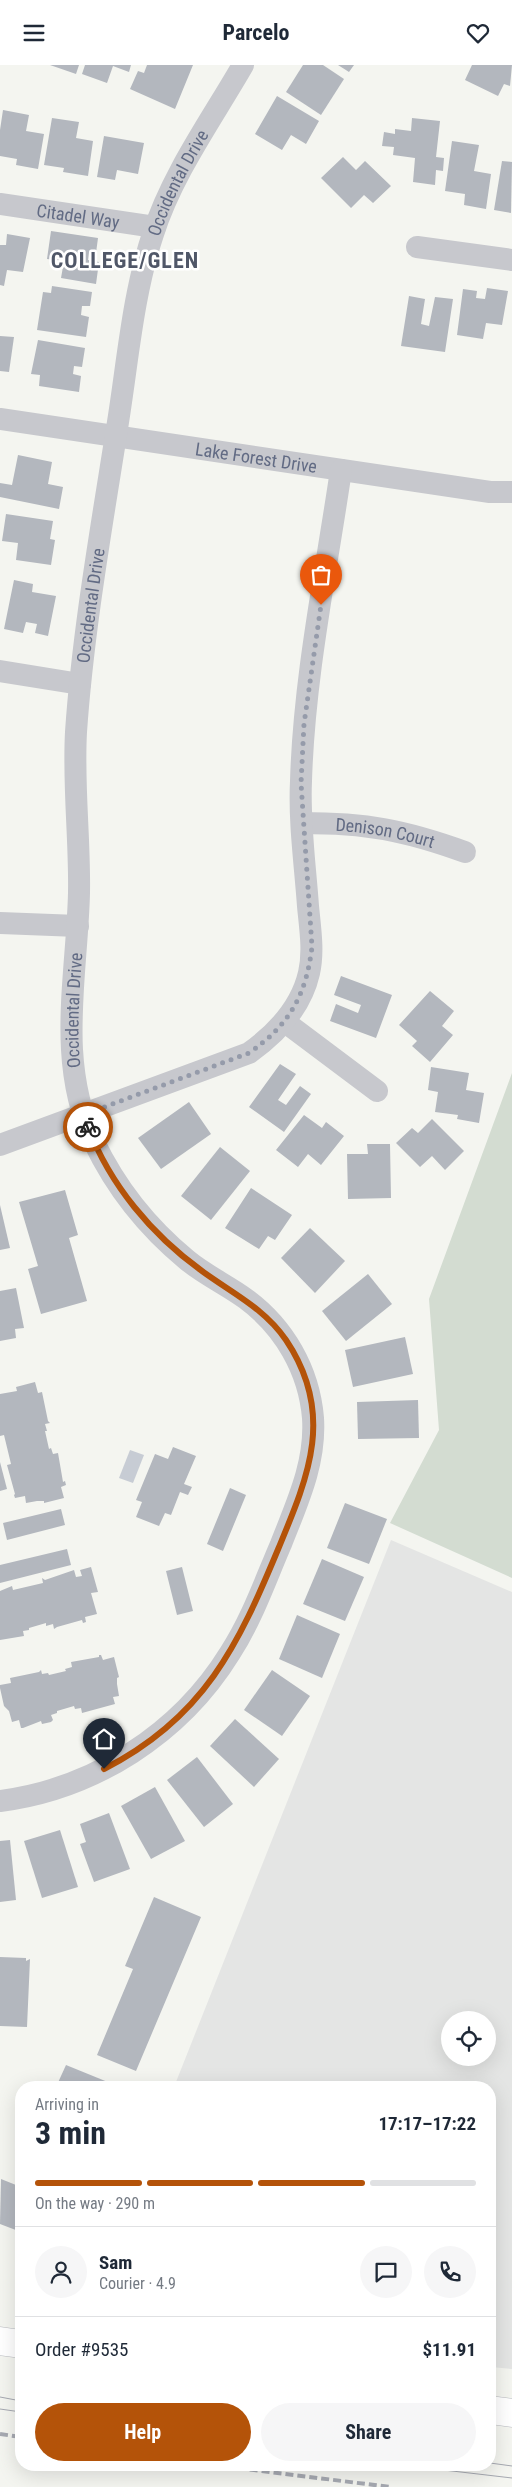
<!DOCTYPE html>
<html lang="en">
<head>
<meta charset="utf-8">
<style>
  :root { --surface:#fff; --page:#f6f6f7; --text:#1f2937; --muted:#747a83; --line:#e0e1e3; --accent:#b45309 }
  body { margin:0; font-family:"Roboto Condensed",sans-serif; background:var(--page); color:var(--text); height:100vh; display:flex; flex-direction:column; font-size:19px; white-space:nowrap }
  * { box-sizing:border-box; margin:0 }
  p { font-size:16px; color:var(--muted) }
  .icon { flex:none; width:28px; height:28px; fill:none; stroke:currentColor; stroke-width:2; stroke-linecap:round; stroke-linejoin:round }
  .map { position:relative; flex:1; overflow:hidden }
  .sheet { position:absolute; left:15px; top:2016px; width:481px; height:390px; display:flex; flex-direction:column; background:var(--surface); border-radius:20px; box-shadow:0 5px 20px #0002 }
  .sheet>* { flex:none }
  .fabs { position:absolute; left:441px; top:1946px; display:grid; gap:10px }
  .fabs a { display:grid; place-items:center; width:55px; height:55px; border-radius:50%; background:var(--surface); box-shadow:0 5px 20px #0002; font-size:25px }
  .pin { position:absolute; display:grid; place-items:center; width:42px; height:42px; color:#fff; margin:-51px -21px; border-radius:50% 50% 50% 0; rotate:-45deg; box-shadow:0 0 5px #0007 }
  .pin .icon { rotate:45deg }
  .courier { position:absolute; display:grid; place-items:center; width:50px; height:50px; margin:-25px; border:4px solid #b45309; border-radius:50%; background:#fff; color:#222; box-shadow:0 1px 6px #0007 }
  .headline em { font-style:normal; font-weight:700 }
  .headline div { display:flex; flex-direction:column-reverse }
  .headline { display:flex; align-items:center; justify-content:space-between; height:85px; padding:0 20px }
  h1 { font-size:32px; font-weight:700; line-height:38px }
  .bar { display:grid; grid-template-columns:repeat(4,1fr); gap:8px 5px; align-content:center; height:60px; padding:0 20px }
  .bar i { height:6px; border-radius:4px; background:var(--line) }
  .bar .selected { background:var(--accent) }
  .bar p { grid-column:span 4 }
  .line { display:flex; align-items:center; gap:12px; padding:0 20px; border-top:1px solid var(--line) }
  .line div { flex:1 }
  .round { display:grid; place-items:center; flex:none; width:52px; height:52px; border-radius:26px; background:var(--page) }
  .primary-button { display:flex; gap:10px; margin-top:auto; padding:10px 20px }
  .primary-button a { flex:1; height:58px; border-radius:30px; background:var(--accent); color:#fff; font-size:20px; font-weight:700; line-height:58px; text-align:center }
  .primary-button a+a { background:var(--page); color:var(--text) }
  header { display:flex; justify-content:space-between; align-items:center; height:65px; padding:0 20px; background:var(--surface); font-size:22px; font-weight:700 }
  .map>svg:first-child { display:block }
</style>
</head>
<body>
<header><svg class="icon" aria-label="menu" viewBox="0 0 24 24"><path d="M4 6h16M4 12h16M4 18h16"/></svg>Parcelo<svg class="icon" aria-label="heart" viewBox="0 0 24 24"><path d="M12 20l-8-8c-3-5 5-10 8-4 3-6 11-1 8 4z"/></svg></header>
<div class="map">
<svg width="512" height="2422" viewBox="0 0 512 2422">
  <rect width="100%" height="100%" fill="#f4f5f0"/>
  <path fill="#e4e5e4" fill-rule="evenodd" d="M391 1475 512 1527V2304L490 2302V2022H174ZM450 1955H488V1992H450Z"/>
  <polygon fill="#d3dcd1" points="512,1008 512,1513 390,1458 439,1365 429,1234"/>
  <polygon fill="#c7ccd4" points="130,1385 144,1390 133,1418 119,1413"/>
  <g fill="#b3b7be">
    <polygon points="50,0 79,0 76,9"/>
    <polygon points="85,0 131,0 129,7 113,1 107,18 82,9"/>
    <polygon points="147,0 193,0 175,44 130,24 138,6 144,8"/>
    <polygon points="303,0 323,0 344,14 321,50 286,27"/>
    <polygon points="338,0 354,0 349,7"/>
    <polygon points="472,0 512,0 510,21 504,19 498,31 465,15"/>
    <polygon points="277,31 319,56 306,79 291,70 282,85 255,69"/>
    <polygon points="3,45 29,50 26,66 44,69 38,104 16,100 17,94 0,91 0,65"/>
    <polygon points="52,53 79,57 76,73 93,76 88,111 63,107 64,103 44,100"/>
    <polygon points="412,53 440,56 436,92 444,93 443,106 436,105 435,120 413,117 415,93 393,90 394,82 382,81 384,67 395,69 395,64 411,66"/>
    <polygon points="104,71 144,78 138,109 117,105 115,115 97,112"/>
    <polygon points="452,76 479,80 474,106 491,109 486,144 464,140 465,129 445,126"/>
    <polygon points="343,92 356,105 365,96 391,121 373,138 364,130 351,143 321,113"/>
    <polygon points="502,96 512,97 511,148 494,145"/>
    <polygon points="51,166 98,173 96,188 89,187 88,195 99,197 96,219 61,213 64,196 47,194"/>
    <polygon points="7,169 30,173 23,207 7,205 4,221 0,220 0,180 6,180"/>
    <polygon points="52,221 92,227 90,241 82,241 81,250 89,252 86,272 37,265 43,227 51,228"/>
    <polygon points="487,223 508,226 502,260 486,258 483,274 457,270 463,224 477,226 476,233 485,234"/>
    <polygon points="409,231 425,234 421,259 429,261 435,232 453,234 445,287 401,281"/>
    <polygon points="0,271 14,272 9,307 0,306"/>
    <polygon points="38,275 85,283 82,302 74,301 73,309 81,311 79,327 39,321 40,310 31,309"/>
    <polygon points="18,390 52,397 48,419 63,422 59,444 0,432 0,418 12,420"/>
    <polygon points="6,449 53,456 50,474 55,475 51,500 16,495 18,478 2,476"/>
    <polygon points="14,515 33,519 32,527 56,531 48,571 35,568 37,559 26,557 23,568 4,564"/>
    <polygon points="341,911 392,930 376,973 330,956 336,939 358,948 361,940 334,930"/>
    <polygon points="430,926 454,946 442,961 453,970 430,997 412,981 417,976 399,960"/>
    <polygon points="280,999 296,1009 278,1035 286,1040 300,1021 311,1029 284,1067 249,1042"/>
    <polygon points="431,1002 469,1008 466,1025 484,1028 479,1058 457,1054 458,1050 435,1047 438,1027 428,1025"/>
    <polygon points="189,1037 211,1069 161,1104 138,1073"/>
    <polygon points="304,1050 322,1063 326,1057 344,1071 321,1100 308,1089 298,1102 276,1085"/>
    <polygon points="432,1054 464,1086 445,1105 432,1091 420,1102 396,1078 412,1063 418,1068"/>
    <polygon points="367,1079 390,1079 391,1133 348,1134 347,1089 368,1089"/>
    <polygon points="220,1082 250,1106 211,1155 181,1131"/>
    <polygon points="251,1123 292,1150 275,1175 268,1171 259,1184 225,1163"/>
    <polygon points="65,1125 78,1170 69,1173 87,1236 41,1249 28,1204 38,1201 19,1137"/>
    <polygon points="0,1140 10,1183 0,1185"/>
    <polygon points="310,1163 345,1196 315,1228 281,1193"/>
    <polygon points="368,1209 392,1239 346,1276 322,1246"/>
    <polygon points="16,1223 24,1263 15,1264 16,1273 0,1276 0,1226"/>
    <polygon points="405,1272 413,1309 353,1322 345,1285"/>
    <polygon points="35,1317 38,1328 42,1327 48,1356 50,1358 45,1359 47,1366 45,1366 49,1384 51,1383 53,1389 58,1388 63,1417 65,1416 66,1420 61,1422 64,1433 44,1438 44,1436 37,1436 26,1438 25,1431 15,1433 14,1430 15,1429 7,1400 11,1399 4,1370 0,1371 0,1329 17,1326 16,1322"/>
    <polygon points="418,1335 419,1373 358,1374 357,1337"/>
    <polygon points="173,1382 196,1391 184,1419 192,1422 188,1430 180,1427 171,1450 165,1448 159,1461 136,1452 142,1437 136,1435 155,1389 168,1394"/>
    <polygon points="0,1397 7,1424 0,1426"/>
    <polygon points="230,1423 246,1430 223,1486 207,1479"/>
    <polygon points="345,1438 387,1454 369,1499 327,1483"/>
    <polygon points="61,1444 65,1460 7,1475 3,1458"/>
    <polygon points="67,1484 71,1500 0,1518 0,1500"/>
    <polygon points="322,1494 364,1512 345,1556 303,1539"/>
    <polygon points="91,1502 98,1527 91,1528 97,1549 85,1552 86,1557 83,1558 82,1555 57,1562 54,1564 53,1559 46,1561 46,1558 29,1563 29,1565 23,1566 24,1571 0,1575 0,1526 12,1521 13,1525 43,1518 42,1513 45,1515 74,1505 76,1512 82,1511 80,1505"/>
    <polygon points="182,1502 193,1546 177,1550 166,1506"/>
    <polygon points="297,1550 340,1569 322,1613 279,1594"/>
    <polygon points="99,1590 101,1590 103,1595 114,1592 119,1612 117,1613 117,1619 119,1631 113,1632 115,1639 82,1648 81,1643 75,1644 74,1641 57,1646 57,1648 51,1650 53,1655 51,1657 42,1659 41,1656 23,1663 21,1663 19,1655 12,1657 9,1646 4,1641 0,1623 0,1620 11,1618 10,1613 39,1607 41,1605 42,1609 48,1608 49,1610 66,1606 65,1604 72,1602 71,1597 99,1592"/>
    <polygon points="272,1605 310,1631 282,1671 244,1645"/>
    <polygon points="235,1654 279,1694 254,1722 210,1681"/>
    <polygon points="197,1692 233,1739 204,1762 167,1715"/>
    <polygon points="155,1722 185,1776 151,1794 121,1741"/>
    <polygon points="109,1748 130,1804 94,1817 80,1779 86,1777 80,1759"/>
    <polygon points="60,1765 78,1822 42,1833 24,1776"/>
    <polygon points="10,1775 16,1835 0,1837 0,1776"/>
    <polygon points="154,1832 201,1852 136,2006 97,1990 133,1904 125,1901"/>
    <polygon points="0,1892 26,1893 26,1896 30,1894 27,1962 0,1961"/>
    <polygon points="66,2000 120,2022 56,2022"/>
    <polygon points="1,2114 21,2122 21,2167 0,2159"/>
  </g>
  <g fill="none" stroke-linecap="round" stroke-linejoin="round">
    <defs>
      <g id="major">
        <polyline points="0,2276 21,2279"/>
        <polyline points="490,2345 512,2348"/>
      </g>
    </defs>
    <use href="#major" stroke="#b9bbc0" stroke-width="29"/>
    <g stroke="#c7c8cd" stroke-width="22">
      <path id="s1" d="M0 139 155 162"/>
      <polyline points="417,182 512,195"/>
      <path id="s2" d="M0 354 490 427H512"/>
      <polyline points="0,606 80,619"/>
      <path id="s3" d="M302 758C366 758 404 765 465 787"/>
      <polyline points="0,858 78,861"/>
      <polyline points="285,957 377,1026"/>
      <path d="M0 1080 249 988C277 968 301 943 309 908 314 886 310 863 308 841 305 799 299 757 301 716 304 612 326 508 341 405"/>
      <path id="s4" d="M0 1736C94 1724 180 1669 230 1588 252 1554 265 1516 281 1479 297 1438 316 1398 313 1353 309 1305 284 1262 246 1234 227 1220 205 1210 187 1195 147 1162 116 1123 94 1077 56 997 77 912 79 828 80 774 73 721 76 667 83 565 102 459 118 357 128 294 133 229 153 169 172 109 212 54 243 0"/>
    </g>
    <use href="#major" stroke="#fff" stroke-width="28"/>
    <g stroke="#a6a9b1" stroke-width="1">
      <polyline points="0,2332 21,2336"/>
      <polyline points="0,2344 21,2347"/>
      <polyline points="490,2398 512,2401"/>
      <polyline points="401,2400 512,2413"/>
    </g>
    <g stroke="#a6a9b1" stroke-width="4" stroke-dasharray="8 4" stroke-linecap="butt">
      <polyline points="0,2369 21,2372"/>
      <polyline points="214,2400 390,2422"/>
    </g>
  </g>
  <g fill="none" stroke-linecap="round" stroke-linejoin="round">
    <path stroke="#959baa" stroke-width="5" stroke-dasharray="0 9" d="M88 1062 83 1050 249 988C289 960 306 931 312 882L301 718 304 659 321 540"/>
    <path stroke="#b45309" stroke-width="6" d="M88 1062C110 1120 152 1170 202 1206 232 1228 264 1243 286 1275 335 1348 309 1410 279 1482 238 1581 204 1653 104 1704"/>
  </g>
  <g text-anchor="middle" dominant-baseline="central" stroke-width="5" stroke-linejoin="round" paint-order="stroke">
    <g font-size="18" fill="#626b84" stroke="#fff">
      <text stroke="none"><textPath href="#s4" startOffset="1872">Occidental Drive</textPath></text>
      <text stroke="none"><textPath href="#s1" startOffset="79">Citadel Way</textPath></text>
      <text stroke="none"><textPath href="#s2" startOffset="259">Lake Forest Drive</textPath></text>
      <text stroke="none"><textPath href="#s4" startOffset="1438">Occidental Drive</textPath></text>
      <text stroke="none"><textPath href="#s3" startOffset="84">Denison Court</textPath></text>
      <text stroke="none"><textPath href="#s4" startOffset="1032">Occidental Drive</textPath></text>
    </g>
    <g font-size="22" font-weight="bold" letter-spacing="1" fill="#505768" stroke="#fff">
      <text x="125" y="195">COLLEGE/GLEN</text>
    </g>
  </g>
</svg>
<div class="fabs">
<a><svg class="icon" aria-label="locate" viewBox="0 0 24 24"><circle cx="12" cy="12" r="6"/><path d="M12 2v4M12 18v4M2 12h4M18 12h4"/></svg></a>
</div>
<div class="pin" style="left:321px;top:540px;background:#ea580c"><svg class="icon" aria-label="bag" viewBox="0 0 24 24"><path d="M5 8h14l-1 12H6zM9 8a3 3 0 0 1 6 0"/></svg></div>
<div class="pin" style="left:104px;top:1704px;background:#1f2937"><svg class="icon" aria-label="home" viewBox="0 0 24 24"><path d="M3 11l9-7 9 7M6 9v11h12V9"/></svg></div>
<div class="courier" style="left:88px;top:1062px"><svg class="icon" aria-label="bike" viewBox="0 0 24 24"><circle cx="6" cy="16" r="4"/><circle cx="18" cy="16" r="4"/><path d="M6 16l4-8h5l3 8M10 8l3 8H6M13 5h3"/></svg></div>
<section class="sheet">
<div class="headline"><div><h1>3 min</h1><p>Arriving in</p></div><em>17:17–17:22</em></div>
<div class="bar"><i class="selected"></i><i class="selected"></i><i class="selected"></i><i></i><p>On the way · 290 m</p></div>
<div class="line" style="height:90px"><a class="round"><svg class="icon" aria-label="person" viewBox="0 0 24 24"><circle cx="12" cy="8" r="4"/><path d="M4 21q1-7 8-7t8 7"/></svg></a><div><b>Sam</b><p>Courier · 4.9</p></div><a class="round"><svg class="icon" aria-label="chat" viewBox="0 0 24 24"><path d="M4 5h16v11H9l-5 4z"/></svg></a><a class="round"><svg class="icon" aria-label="phone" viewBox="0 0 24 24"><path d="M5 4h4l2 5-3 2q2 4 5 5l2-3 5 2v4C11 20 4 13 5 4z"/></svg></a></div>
<div class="line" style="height:65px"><div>Order #9535</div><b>$11.91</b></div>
<div class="primary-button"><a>Help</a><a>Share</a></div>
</section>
</div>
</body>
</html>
